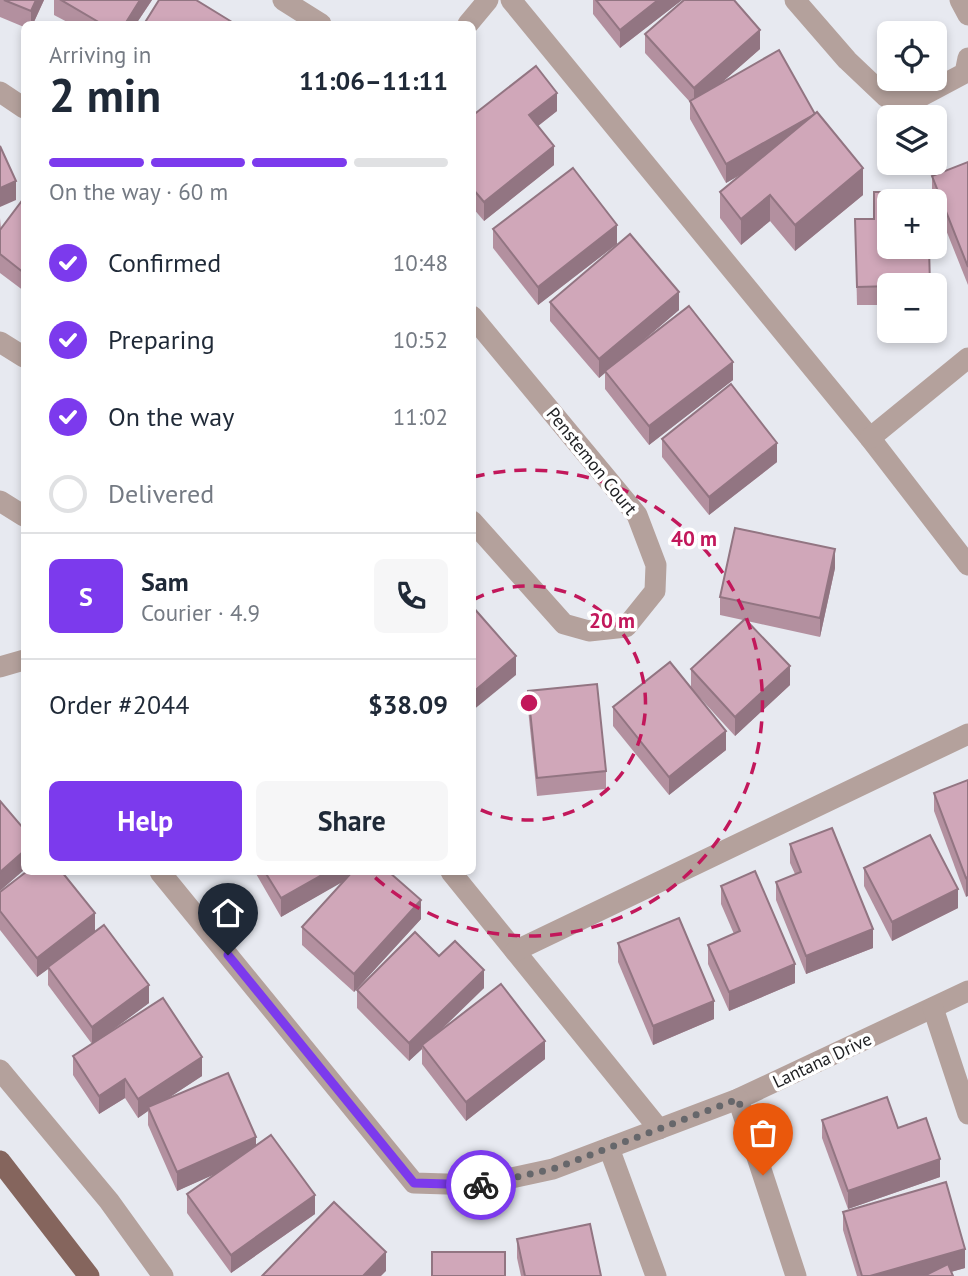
<!DOCTYPE html>
<html lang="en">
<head>
<meta charset="utf-8">
<style>
  :root { --surface:#fff; --page:#f6f6f7; --text:#1f2937; --muted:#747a83; --line:#e0e1e3; --accent:#7c3aed }
  body { margin:0; font-family:"PT Sans",sans-serif; background:var(--page); color:var(--text); height:100vh; display:flex; flex-direction:column; font-size:26px; white-space:nowrap }
  * { box-sizing:border-box; margin:0 }
  p { font-size:23px; color:var(--muted) }
  .icon { flex:none; width:38px; height:38px; fill:none; stroke:currentColor; stroke-width:2; stroke-linecap:round; stroke-linejoin:round }
  .map { position:relative; flex:1; overflow:hidden }
  .panel { position:absolute; left:21px; top:21px; width:455px; height:854px; display:flex; flex-direction:column; background:var(--surface); border-radius:10px; box-shadow:0 4px 10px #0003 }
  .panel>* { flex:none }
  .fabs { position:absolute; left:877px; top:21px; display:grid; gap:14px }
  .fabs a { display:grid; place-items:center; width:70px; height:70px; border-radius:10px; background:var(--surface); box-shadow:0 4px 10px #0003; font-size:35px }
  .pin { position:absolute; display:grid; place-items:center; width:60px; height:60px; color:#fff; margin:-72px -30px; border-radius:50% 50% 50% 0; rotate:-45deg; box-shadow:0 0 7px #0007 }
  .pin .icon { rotate:45deg }
  .courier { position:absolute; display:grid; place-items:center; width:70px; height:70px; margin:-35px; border:5px solid #7c3aed; border-radius:50%; background:#fff; color:#222; box-shadow:0 2px 9px #0007 }
  .summary em { font-style:normal; font-weight:700 }
  .summary div { display:flex; flex-direction:column-reverse }
  .summary { display:flex; align-items:center; justify-content:space-between; height:119px; padding:0 28px }
  h1 { font-size:46px; font-weight:700; line-height:52px }
  .bar { display:grid; grid-template-columns:repeat(4,1fr); gap:10px 7px; align-content:center; height:84px; padding:0 28px }
  .bar i { height:9px; border-radius:5px; background:var(--line) }
  .bar .on { background:var(--accent) }
  .bar p { grid-column:span 4 }
  .line { display:flex; align-items:center; gap:18px; padding:0 28px; border-top:2px solid var(--line) }
  .line div { flex:1 }
  .round { display:grid; place-items:center; flex:none; width:74px; height:74px; border-radius:10px; background:var(--page) }
  ol { padding:0 28px; list-style:none }
  li { display:flex; align-items:center; gap:21px; height:77px }
  li p { margin-inline-start:auto }
  li .icon { padding:7px; border-radius:50%; background:var(--accent); color:#fff; stroke-width:4 }
  li:last-child { color:var(--muted) }
  li i { width:38px; height:38px; border:4px solid var(--line); border-radius:50% }
  .action { display:flex; gap:14px; margin-top:auto; padding:14px 28px }
  .action a { flex:1; height:80px; border-radius:10px; background:var(--accent); color:#fff; font-size:28px; font-weight:700; line-height:80px; text-align:center }
  .action a+a { background:var(--page); color:var(--text) }
  .map>svg:first-child { display:block }
</style>
</head>
<body>
<div class="map">
<svg width="968" height="1276" viewBox="0 0 968 1276">
  <rect width="100%" height="100%" fill="#e7e9f0"/>
  <g fill="none" stroke-linecap="round" stroke-linejoin="round">
    <g stroke="#b4a19c" stroke-width="21">
      <polyline points="283,0 321,24"/>
      <polyline points="511,0 870,438 968,565"/>
      <polyline points="795,0 847,60 886,97 918,98 965,73 968,58"/>
      <polyline points="960,0 968,15"/>
      <polyline points="468,24 488,0"/>
      <polyline points="0,92 24,108"/>
      <polyline points="472,316 637,515 656,565 655,591 626,627 589,631 564,624 472,521"/>
      <polyline points="0,342 24,357"/>
      <polyline points="870,438 968,358"/>
      <polyline points="0,501 24,516"/>
      <polyline points="0,667 24,660"/>
      <polyline points="160,872 414,1183 479,1185 553,1169 738,1099 968,991"/>
      <polyline points="451,872 659,1129"/>
      <polyline points="515,951 968,734"/>
      <polyline points="933,1008 968,1114"/>
      <polyline points="0,1070 109,1201 163,1276"/>
      <polyline points="738,1099 796,1276"/>
      <polyline points="609,1148 656,1276"/>
    </g>
    <polyline stroke="#85655d" stroke-width="21" points="0,1161 89,1276"/>
  </g>
  <g fill="#b3909f">
    <polygon points="0,0 44,0 33,24 24,24 24,27 0,17"/>
    <polygon points="54,0 152,0 136,24 71,24 54,15"/>
    <polygon points="593,0 682,0 620,48 593,14"/>
    <polygon points="645,34 760,49 722,82 815,114 863,195 795,251 770,221 741,245 720,218 720,192 743,173 726,183 690,119 690,102 645,53"/>
    <polygon points="557,111 538,126 554,165 484,221 472,207 472,116"/>
    <polygon points="968,162 968,285 932,195 932,176"/>
    <polygon points="24,198 24,291 0,273 0,218 1,229"/>
    <polygon points="855,219 889,285 889,305 857,305"/>
    <polygon points="493,229 617,244 538,305 493,248"/>
    <polygon points="550,302 679,310 630,352 733,380 649,445 605,389 605,373 599,378 550,321"/>
    <polygon points="662,439 777,462 709,515 662,457"/>
    <polygon points="835,568 820,637 747,621 790,685 735,736 691,688 691,669 743,620 720,615 720,597"/>
    <polygon points="528,691 606,771 606,789 537,796 528,709"/>
    <polygon points="613,707 726,750 669,795 613,726"/>
    <polygon points="968,780 966,897 934,811 934,793"/>
    <polygon points="790,844 873,948 806,974 776,900 776,882 795,874 790,863"/>
    <polygon points="864,868 958,908 892,941 864,886"/>
    <polygon points="255,872 389,872 421,919 354,992 302,945 302,927 343,881 281,917"/>
    <polygon points="721,886 795,983 729,1011 708,964 708,945 734,934 721,904"/>
    <polygon points="0,892 95,931 149,1003 110,1032 202,1076 167,1099 256,1145 315,1214 231,1273 187,1213 187,1194 216,1173 177,1191 148,1125 148,1111 138,1118 125,1098 99,1114 73,1075 73,1056 92,1044 48,985 48,969 37,977 0,930"/>
    <polygon points="618,943 714,1019 653,1045 618,962"/>
    <polygon points="439,956 484,988 438,1033 545,1059 466,1121 422,1064 422,1049 409,1061 357,1008 357,990"/>
    <polygon points="822,1120 898,1128 940,1177 848,1209 822,1138"/>
    <polygon points="843,1212 965,1268 951,1272 953,1276 857,1276 843,1230"/>
    <polygon points="517,1239 601,1276 521,1276 517,1258"/>
  </g>
  <g fill="#927582">
    <polygon points="36,0 44,0 33,24 31,24 31,11"/>
    <polygon points="140,0 152,0 136,24 125,24"/>
    <polygon points="658,0 682,0 620,48 620,30"/>
    <polygon points="760,30 760,49 694,107 694,88"/>
    <polygon points="557,93 557,111 529,133 529,115"/>
    <polygon points="815,114 815,132 726,183 726,164"/>
    <polygon points="554,146 554,165 484,221 484,202"/>
    <polygon points="863,168 863,195 795,251 795,225"/>
    <polygon points="16,181 16,200 0,207 0,188"/>
    <polygon points="770,195 770,221 741,245 741,219"/>
    <polygon points="617,225 617,244 538,305 538,287"/>
    <polygon points="679,292 679,310 599,378 599,359"/>
    <polygon points="733,362 733,380 649,445 649,426"/>
    <polygon points="777,443 777,462 709,515 709,497"/>
    <polygon points="835,549 835,568 820,637 820,618"/>
    <polygon points="516,656 516,675 472,711 472,693"/>
    <polygon points="790,666 790,685 735,736 735,717"/>
    <polygon points="726,731 726,750 669,795 669,777"/>
    <polygon points="24,851 24,870 0,891 0,872"/>
    <polygon points="327,872 360,872 281,917 281,898"/>
    <polygon points="968,877 968,896 966,897 966,878"/>
    <polygon points="958,889 958,908 892,941 892,922"/>
    <polygon points="421,900 421,919 354,992 354,974"/>
    <polygon points="95,913 95,932 48,967 48,969 37,977 37,958"/>
    <polygon points="873,929 873,948 806,974 806,956"/>
    <polygon points="795,964 795,983 729,1011 729,992"/>
    <polygon points="484,970 484,988 423,1047 422,1045 422,1049 409,1061 409,1043"/>
    <polygon points="149,985 149,1003 92,1045 92,1027"/>
    <polygon points="714,1001 714,1019 653,1045 653,1026"/>
    <polygon points="545,1041 545,1059 466,1121 466,1102"/>
    <polygon points="202,1057 202,1076 150,1110 148,1107 148,1111 138,1118 138,1099"/>
    <polygon points="125,1079 125,1098 99,1114 99,1096"/>
    <polygon points="256,1137 256,1156 177,1191 177,1172"/>
    <polygon points="940,1159 940,1177 848,1209 848,1191"/>
    <polygon points="315,1195 315,1214 231,1273 231,1255"/>
    <polygon points="965,1249 965,1268 936,1276 870,1276"/>
    <polygon points="386,1252 386,1271 381,1276 363,1276"/>
  </g>
  <g fill="#d0a7b9" stroke="#927582" stroke-width="2">
    <polygon points="4,0 36,0 31,11"/>
    <polygon points="61,0 140,0 125,24 102,24"/>
    <polygon points="159,0 196,0 232,22 231,24 144,24"/>
    <polygon points="596,0 658,0 620,30"/>
    <polygon points="684,0 734,0 760,30 694,88 645,34"/>
    <polygon points="779,50 815,114 726,164 690,101"/>
    <polygon points="536,66 557,93 529,115 554,146 484,202 472,188 472,116"/>
    <polygon points="817,112 863,168 795,225 770,195 741,219 720,192"/>
    <polygon points="0,146 16,181 0,188"/>
    <polygon points="968,162 968,267 932,176"/>
    <polygon points="573,168 617,225 538,287 493,229"/>
    <polygon points="874,192 928,192 928,201 889,201 889,247 929,247 930,285 857,287 855,219 874,219"/>
    <polygon points="24,198 24,273 0,254 0,230"/>
    <polygon points="630,234 679,292 599,359 550,302"/>
    <polygon points="689,306 733,362 649,426 605,371"/>
    <polygon points="731,384 777,443 709,497 662,439"/>
    <polygon points="735,528 835,549 820,618 720,597"/>
    <polygon points="472,606 516,656 472,693"/>
    <polygon points="745,619 790,666 735,717 691,669"/>
    <polygon points="670,662 726,731 669,777 613,707"/>
    <polygon points="597,684 606,771 537,778 528,691"/>
    <polygon points="968,780 968,877 966,878 934,793"/>
    <polygon points="0,801 24,829 24,851 0,872"/>
    <polygon points="832,828 873,929 806,956 776,882 801,872 790,844"/>
    <polygon points="930,835 958,889 892,922 864,868"/>
    <polygon points="755,871 795,964 729,992 708,945 740,931 721,886"/>
    <polygon points="26,872 62,872 95,913 37,958 0,911 0,892"/>
    <polygon points="265,872 327,872 281,898"/>
    <polygon points="352,872 389,872 421,900 354,974 302,927"/>
    <polygon points="679,918 714,1001 653,1026 618,943"/>
    <polygon points="104,925 149,985 92,1027 48,967"/>
    <polygon points="415,932 439,956 455,941 484,970 409,1043 357,990"/>
    <polygon points="501,984 545,1041 466,1102 422,1045"/>
    <polygon points="163,998 202,1057 138,1099 125,1079 99,1096 73,1056"/>
    <polygon points="228,1073 256,1137 177,1172 148,1107"/>
    <polygon points="887,1097 898,1128 926,1118 940,1159 848,1191 822,1120"/>
    <polygon points="271,1135 315,1195 231,1255 187,1194"/>
    <polygon points="946,1182 965,1249 870,1276 862,1276 843,1212"/>
    <polygon points="334,1202 386,1252 363,1276 262,1276"/>
    <polygon points="590,1224 601,1276 525,1276 517,1239"/>
    <rect x="432" y="1252" width="73" height="24"/>
    <polygon points="948,1264 953,1276 924,1276"/>
  </g>
  <g fill="none" stroke-linecap="round" stroke-linejoin="round">
    <polyline stroke="#66676b" stroke-width="7" stroke-dasharray="0 12.6" points="481,1185 553,1169 738,1099 763,1175"/>
    <polyline stroke="#7c3aed" stroke-width="9" points="228,955 414,1183 481,1185"/>
  </g>
  <g fill="none" stroke="#c2185b" stroke-width="3.5" stroke-dasharray="12 9">
    <path d="M473 600A117 117 0 1 1 473 806"/>
    <path d="M473 477A233 233 0 1 1 369 872"/>
  </g>
  <g text-anchor="middle" dominant-baseline="central" stroke-width="7" stroke-linejoin="round" paint-order="stroke">
    <g font-size="18" fill="#202124" stroke="#fff">
      <text transform="translate(592 461) rotate(51)">Penstemon Court</text>
      <text transform="translate(822 1060) rotate(-25)">Lantana Drive</text>
    </g>
  </g>
  <circle cx="529" cy="703" r="10" fill="#c2185b" stroke="#fff" stroke-width="3.5"/>
  <g font-size="21" text-anchor="middle" font-weight="bold" fill="#c2185b" stroke="#fff" stroke-width="7" stroke-linejoin="round" paint-order="stroke">
    <text x="694" y="546">40 m</text>
    <text x="612" y="628">20 m</text>
  </g>
</svg>
<div class="fabs">
<a><svg class="icon" aria-label="locate" viewBox="0 0 24 24"><circle cx="12" cy="12" r="6"/><path d="M12 2v4M12 18v4M2 12h4M18 12h4"/></svg></a>
<a><svg class="icon" aria-label="layers" viewBox="0 0 24 24"><path d="M12 4l9 5-9 5-9-5zM3 14l9 5 9-5"/></svg></a>
<a>+</a>
<a>−</a>
</div>
<div class="pin" style="left:763px;top:1175px;background:#ea580c"><svg class="icon" aria-label="bag" viewBox="0 0 24 24"><path d="M5 8h14l-1 12H6zM9 8a3 3 0 0 1 6 0"/></svg></div>
<div class="pin" style="left:228px;top:955px;background:#1f2937"><svg class="icon" aria-label="home" viewBox="0 0 24 24"><path d="M3 11l9-7 9 7M6 9v11h12V9"/></svg></div>
<div class="courier" style="left:481px;top:1185px"><svg class="icon" aria-label="bike" viewBox="0 0 24 24"><circle cx="6" cy="16" r="4"/><circle cx="18" cy="16" r="4"/><path d="M6 16l4-8h5l3 8M10 8l3 8H6M13 5h3"/></svg></div>
<section class="panel">
<div class="summary"><div><h1>2 min</h1><p>Arriving in</p></div><em>11:06–11:11</em></div>
<div class="bar"><i class="on"></i><i class="on"></i><i class="on"></i><i></i><p>On the way · 60 m</p></div>
<ol>
<li><svg class="icon" aria-label="check" viewBox="0 0 24 24"><path d="M5 12l5 5 9-10"/></svg>Confirmed<p>10:48</p></li>
<li><svg class="icon" aria-label="check" viewBox="0 0 24 24"><path d="M5 12l5 5 9-10"/></svg>Preparing<p>10:52</p></li>
<li><svg class="icon" aria-label="check" viewBox="0 0 24 24"><path d="M5 12l5 5 9-10"/></svg>On the way<p>11:02</p></li>
<li><i></i>Delivered</li>
</ol>
<div class="line" style="height:126px"><b class="round" style="background:var(--accent);color:#fff">S</b><div><b>Sam</b><p>Courier · 4.9</p></div><a class="round"><svg class="icon" aria-label="phone" viewBox="0 0 24 24"><path d="M5 4h4l2 5-3 2q2 4 5 5l2-3 5 2v4C11 20 4 13 5 4z"/></svg></a></div>
<div class="line" style="height:91px"><div>Order #2044</div><b>$38.09</b></div>
<div class="action"><a>Help</a><a>Share</a></div>
</section>
</div>
</body>
</html>
